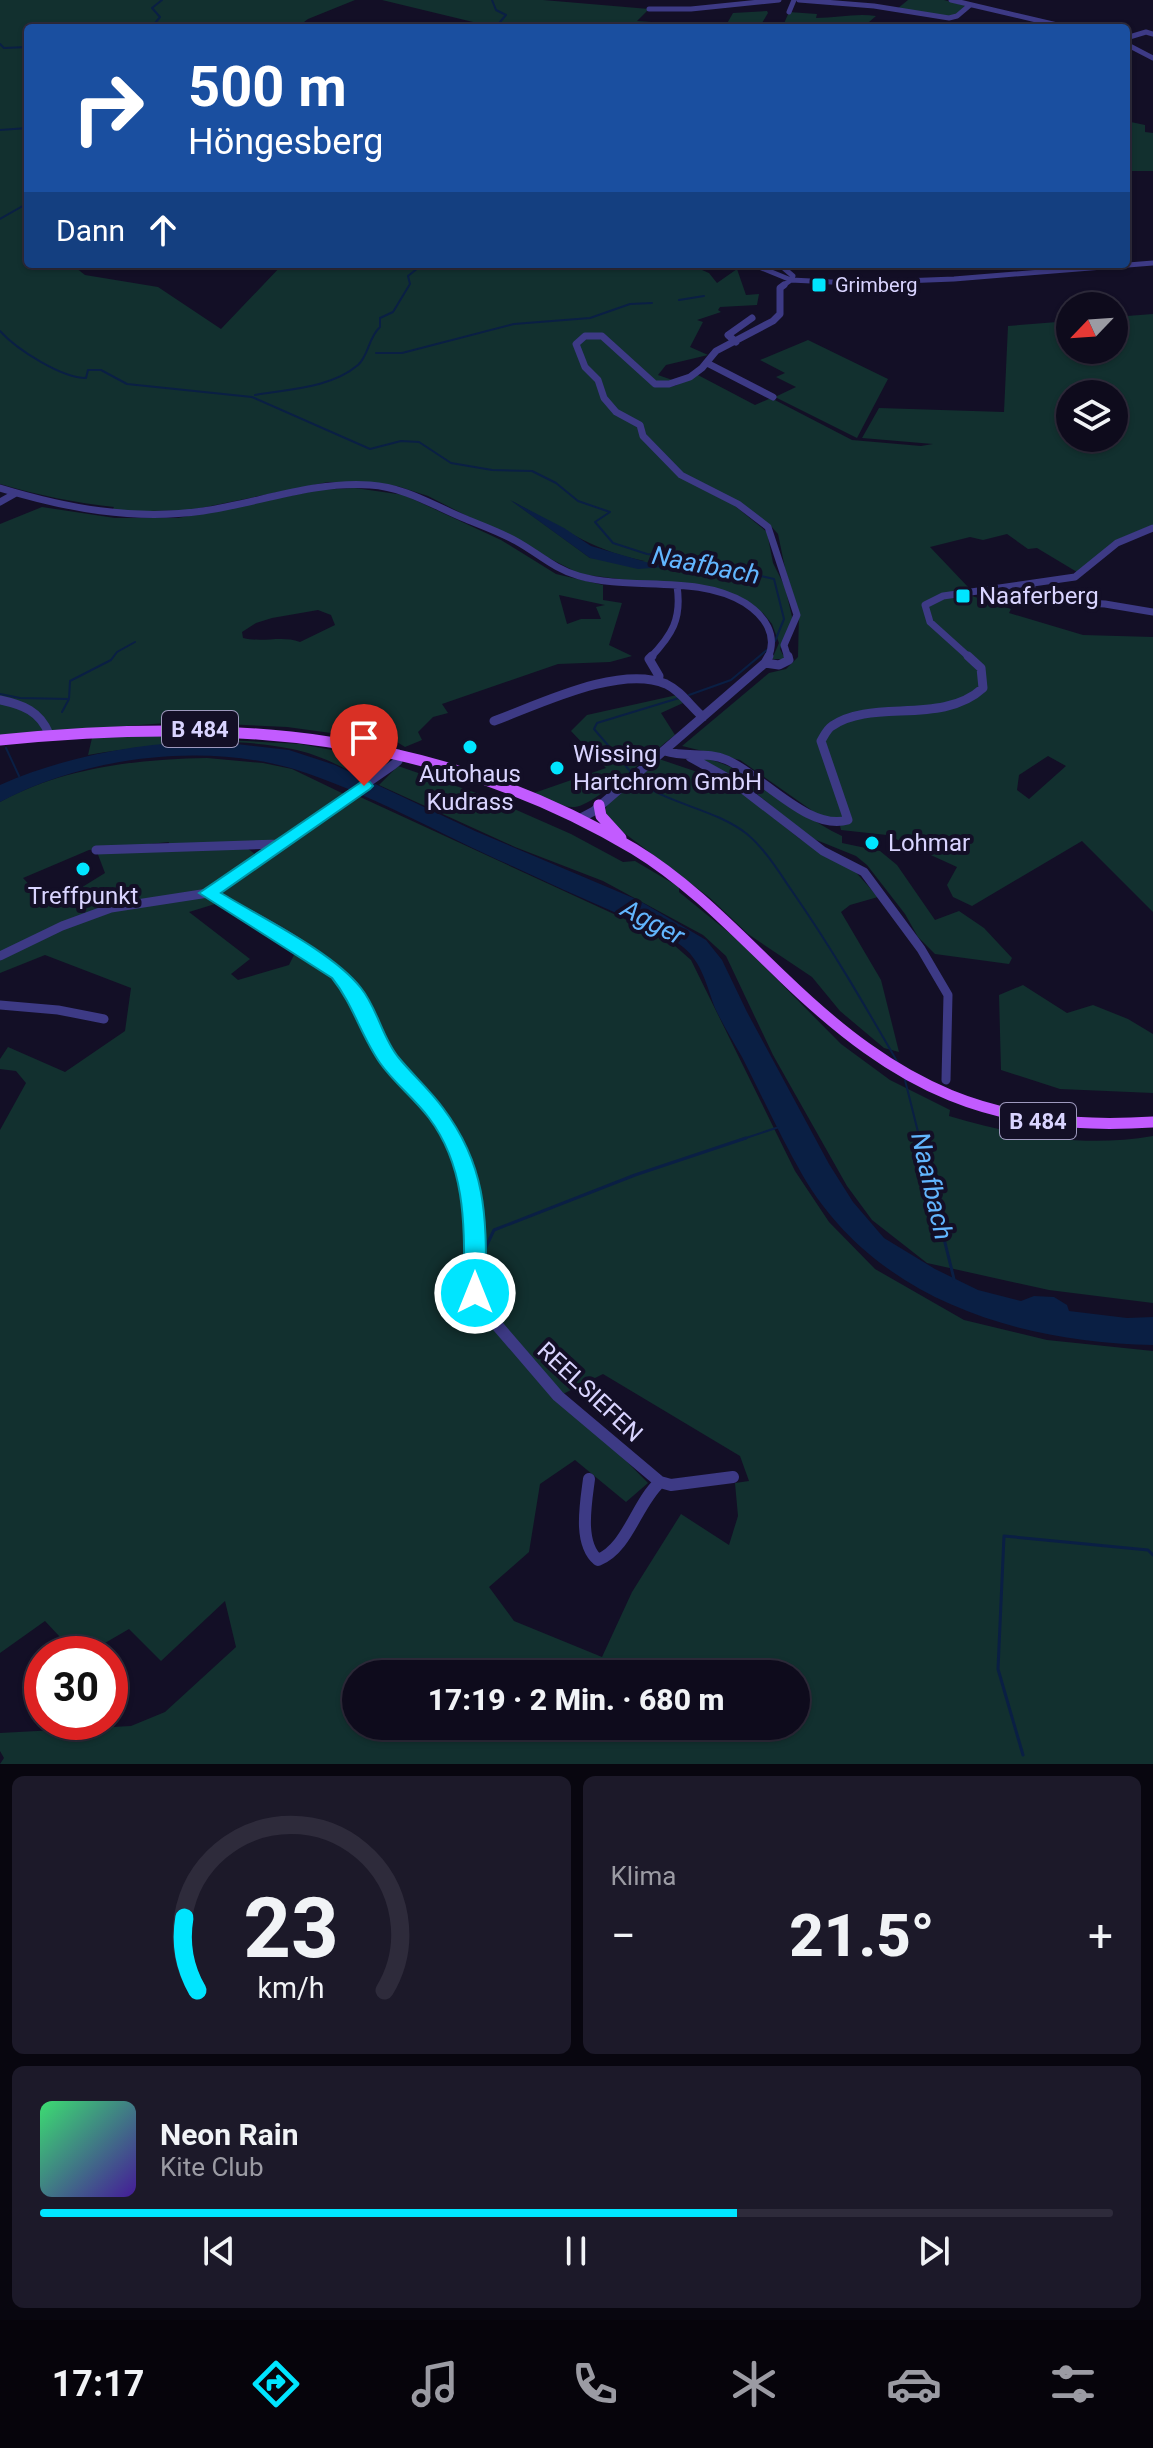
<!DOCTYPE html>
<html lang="de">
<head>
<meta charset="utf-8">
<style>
	:root { --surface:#0e0b1c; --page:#1c1929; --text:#f1f3f6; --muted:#9b9ba3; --line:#2e2b3b; --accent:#00e5ff }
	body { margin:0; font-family:Roboto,sans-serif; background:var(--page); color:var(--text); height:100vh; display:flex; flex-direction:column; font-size:30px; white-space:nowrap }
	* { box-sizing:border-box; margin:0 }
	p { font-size:26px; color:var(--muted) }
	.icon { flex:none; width:44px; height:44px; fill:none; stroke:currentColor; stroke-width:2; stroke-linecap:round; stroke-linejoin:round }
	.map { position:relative; height:1764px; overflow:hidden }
	.panel { display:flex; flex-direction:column; gap:12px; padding:12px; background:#08060f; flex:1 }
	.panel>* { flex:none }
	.hud { position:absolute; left:24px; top:24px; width:1106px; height:244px; border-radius:8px; box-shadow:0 2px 6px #0004,0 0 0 2px var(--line); background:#1a4fa0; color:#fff; overflow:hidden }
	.needle { width:52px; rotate:245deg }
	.fabs { position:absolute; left:1056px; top:292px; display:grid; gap:16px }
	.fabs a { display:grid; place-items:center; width:72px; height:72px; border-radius:50%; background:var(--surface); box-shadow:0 2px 6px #0004,0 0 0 2px var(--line); font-size:40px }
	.speed { position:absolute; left:24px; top:1636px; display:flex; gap:16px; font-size:40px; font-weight:700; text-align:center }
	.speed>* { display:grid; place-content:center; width:104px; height:104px; border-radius:50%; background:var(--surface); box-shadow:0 2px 6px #0004,0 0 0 2px var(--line); line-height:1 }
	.speed .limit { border:12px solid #d22; background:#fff; color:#111 }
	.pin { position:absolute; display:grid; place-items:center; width:68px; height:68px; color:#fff; margin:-82px -34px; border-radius:50% 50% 50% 0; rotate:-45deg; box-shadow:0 0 8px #0007 }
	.pin .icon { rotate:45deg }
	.me { position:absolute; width:88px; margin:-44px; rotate:0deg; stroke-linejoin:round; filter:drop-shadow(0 0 6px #0008) }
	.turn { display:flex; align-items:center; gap:28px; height:168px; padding:0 32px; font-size:36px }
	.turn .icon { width:104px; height:104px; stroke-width:2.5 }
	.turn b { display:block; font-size:56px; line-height:68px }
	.then { display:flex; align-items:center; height:76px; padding:0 32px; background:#0003; gap:16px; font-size:30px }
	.big { font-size:60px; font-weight:800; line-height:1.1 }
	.panel .tile { flex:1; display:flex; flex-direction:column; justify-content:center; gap:12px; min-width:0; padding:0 28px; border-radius:12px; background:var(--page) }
	.panel .dial { align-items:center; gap:0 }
	.dial svg { height:208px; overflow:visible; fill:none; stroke:var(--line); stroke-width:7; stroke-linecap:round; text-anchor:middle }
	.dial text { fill:var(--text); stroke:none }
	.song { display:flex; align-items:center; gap:24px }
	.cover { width:96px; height:96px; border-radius:12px; background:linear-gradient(135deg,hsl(140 70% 55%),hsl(260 70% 35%)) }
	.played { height:8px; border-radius:4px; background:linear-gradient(90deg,var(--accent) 65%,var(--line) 65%) }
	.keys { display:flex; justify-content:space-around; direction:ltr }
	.heat { display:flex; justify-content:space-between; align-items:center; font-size:44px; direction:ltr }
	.panel .tiles { flex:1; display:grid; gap:12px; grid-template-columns:1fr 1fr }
	.tile:last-child { grid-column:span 2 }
	.trip { position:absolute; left:342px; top:1660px; width:468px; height:80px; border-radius:40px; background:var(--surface); box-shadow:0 2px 6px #0004,0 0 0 2px var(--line); font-weight:800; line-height:80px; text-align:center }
	.dock { display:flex; height:128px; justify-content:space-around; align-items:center; background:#06040b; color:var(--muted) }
	.dock .icon { width:56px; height:56px }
	.dock .selected { color:var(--accent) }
	.dock b { font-size:36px; color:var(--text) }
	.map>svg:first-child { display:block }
</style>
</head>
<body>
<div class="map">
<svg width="1153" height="1764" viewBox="0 0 1153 1764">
	<rect width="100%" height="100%" fill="#130f26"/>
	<path fill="#12302f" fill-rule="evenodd" d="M0,0h355l-47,19 -12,9h-268v236h43l14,11 73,12 63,42 62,-65h371l48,6 7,3 8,10 20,-14 9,26 13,-1 -2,11 -37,2 -2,3 3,2 -24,8 6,2 -13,25 18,8 -42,10 -8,10 20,7 -19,5 16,-1 21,-12 59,31 16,-7 81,42 69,6 12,-2 -71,-6 17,-30 125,4 4,-86 62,-5v29h44v-33l39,-3v211l-37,15 -39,32 -40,-24 -9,1 -21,-15 -24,6 -13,-3 -40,10 38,40 1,8 42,14 -2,4 74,22 70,2v275l-71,-71 -110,65 -19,-9 -6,-12 10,-18 -70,-32 -46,-5 -3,-13 -14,2 -84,-59 -58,-14 87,-73 17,-4 12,-12 1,-44 -14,-45 -7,-34 -9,-10 -34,-18 32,26 6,31 12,24 8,34 -13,28 5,10h-13l7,-16 -7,-19 -9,-11 -35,-20 -148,-19 -152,-78 -31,-10 -69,-4 -137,28 -80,2 3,-5c-39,-4 -76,-12 -114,-23zM1070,394h44v44h-44zM512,501c45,24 83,51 133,60l-55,-3zM1048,756l18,10 -37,33 -12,-9 2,-15z
		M382,0h161l106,9 -12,12 88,6 8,-14 34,-2 1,2 -9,15h-295l9,-6z
		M908,0h36l23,6 -15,11 -55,-8z
		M789,12l28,2 -1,4c21,0 40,-5 60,-2l-14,12h-80z
		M1126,121l19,4v7l8,1v38h-27z
		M808,340l80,39 -31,59 -82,-41 21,-10 -20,-10 9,-4 -25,-13z
		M355,488l49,7 97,45 55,34 47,11v15l19,3 -13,42 23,11 -22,6 -52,2 -116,40 6,9 -15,4 -15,15 4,8 -17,7 -8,-5 -110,-15 -106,-5 -181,13v-211l42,-17 73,11h63l141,-28zM559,595l46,10 -9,2 5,12h-20l-14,5zM318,610l13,5 4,10 -35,17c-19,-7 -36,1 -57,-4l-1,-6 14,-9 16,-5z
		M677,695l6,8 -22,10 14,22c-19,14 -81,71 -100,72 -14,1 -29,-8 -41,-14l72,-25 -35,-37 16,-16z
		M152,736l148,8 90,17 -23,18c-24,-11 -48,-25 -75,-30 -68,-14 -136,-5 -204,6l4,-17z
		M207,758l56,5 29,6 54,26 -69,47 -109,4 1,-4 -80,8 -66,28 27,29 55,-34 -8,-21 149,-5 10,8 -41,38 143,-97 308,142 25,22 104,211 34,51 46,47 89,51 83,20 106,11v413h-1153l4,-6 -4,-7v-18l131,-7 34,-14 71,-65 -11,-46 -64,60 -32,-32 -43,25h-10l-31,-33 -45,32v-523l26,-47 -10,-12 -16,-2v-10l8,-12 57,25 60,-41 6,-43 -86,-33 -45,18v-171c62,-34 137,-43 207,-44zM228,900l72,43 -11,22 -51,15 -7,-6 19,-15 -61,-47zM603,1374l137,82 9,25 -14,2 3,33 -9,29 -48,-31 -49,78 -30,65 -88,-36 -25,-34 40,-35 11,-68 35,-24 51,42 22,-19 -87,-88zM356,1674h440v52h-440z
		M704,758c52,12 90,56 138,78v7l38,8 17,14 38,55 24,-9 25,17 28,30 -3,6 -74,-10 -17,-17 -13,-23 -38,-49 -11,-9 -47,-19 -64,-53 -45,-25z
		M659,759l71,24 70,56 52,29 26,29 -28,8 -9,7 40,68 18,72 -15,-4 -44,-37 -28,-34 -64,-43 -38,-36 -103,-78 -3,-8 6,-13z
		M398,766l87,30 86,38 52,28 12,-1 44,26v5l59,48 103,104 49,36 60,30 -1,6c68,20 133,32 204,20v167l-104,-13 -122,-27 -55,-43 -25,-34 -74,-131 -47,-99 -23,-21 -100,-54 -88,-34 -136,-62z
		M1023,985l44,28 26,-8 35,14 25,15v59l-93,-4 -59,-19 -2,-75z"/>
	<path fill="#0a1f44" d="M510,500l54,28 27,18 72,21 -25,2 -48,-11z
		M210,741l79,9 46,15 140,66 163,69 68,40 16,20 25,52 82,152 24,38 31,36 51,31 43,21 43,11 13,-5 20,1 13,8 2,6 58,7 26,-1v28c-136,-3 -277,-45 -350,-169 -22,-38 -41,-80 -61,-119 -9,-16 -19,-32 -27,-49 -8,-21 -13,-46 -32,-61 -19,-16 -46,-25 -69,-35 -34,-15 -68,-30 -102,-46 -71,-31 -144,-74 -218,-97 -92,-27 -210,-12 -294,33v-17c65,-29 139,-42 210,-44z"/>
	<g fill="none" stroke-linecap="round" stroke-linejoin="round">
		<path stroke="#0a1f44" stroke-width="2" d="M492,0l4,10 10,5 -6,7 4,6
			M151,28l9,-11 -8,-9 10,-8
			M0,44l4,4 24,-1
			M0,130l28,-2
			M0,219l28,-16
			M679,300l25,-4
			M0,331c17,19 62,47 86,47l2,-8h13l26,14 125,13 118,52 31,-8 18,1 32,21 41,7 40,1 24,12 22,18 32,11 -15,10 18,21 34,11 37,4 90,21 10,40 -9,22
			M376,353h26l112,-29 76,-6 40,-14 22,-1
			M255,395c34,-6 76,-7 103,-30 11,-10 10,-27 22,-38v-9l13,-6 17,-28 -2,-8 15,-12
			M0,694l20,4 49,1 -7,13
			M689,695l42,-15 37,-31
			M69,699l1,-18 41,-21 6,-8 18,-10
			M6,748l13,28
			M631,772l-37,-43 3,-6 82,-25
			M638,780c27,24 76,28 109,54 18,15 32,38 45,57 39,56 72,113 106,172
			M905,1080l15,60
			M740,1140l39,-13"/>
		<path stroke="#0a1f44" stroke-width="3" d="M919,1138l35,141
			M484,1251l10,-21 141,-55 111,-37
			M1023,1755l-25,-86 6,-133 144,14 5,5"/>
		<path stroke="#3d3a85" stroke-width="5" d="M799,0l75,6 75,12 8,-2 13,-11
			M951,0l119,28
			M649,9h42l88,-9
			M789,12l5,-12
			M1126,38l20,-6 7,2
			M1126,44l27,14
			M752,264l39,16 60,3 103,-4 199,-16
			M779,264l14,12 -2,4
			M781,287l10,-7"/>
		<path stroke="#3d3a85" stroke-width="7" d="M784,285l-4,3v26l-7,7 -57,30 -14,17 -12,9 -21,7h-14l-53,-48h-17l-9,8 9,23 13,13 6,18 12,14 24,13 3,11 38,39 57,29 30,23 29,88 -13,30 4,13
			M736,342l-8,-7 24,-17
			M707,363l66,34
			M0,488c66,20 133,33 203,23 55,-8 110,-30 167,-26 35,2 64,21 96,34 17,7 34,13 50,22 22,12 38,28 63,35 52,15 118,-2 166,27 20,13 33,32 23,55
			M0,502l16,-9
			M1026,587l41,15 38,2 48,8
			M650,658c22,-23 32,-39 27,-72
			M970,658l-40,-36 -5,-17 18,-9 132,-19 42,-34 36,-15"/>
		<path stroke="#3d3a85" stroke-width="9" d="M652,656l-3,3 10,17 -1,5
			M765,663l14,2 10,-5 -1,-4
			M0,700c23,5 40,11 49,34
			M494,721c44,-16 126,-57 172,-37 15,7 25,23 37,33
			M665,751c21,7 42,0 62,9 35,15 82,72 121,60l-27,-79c3,-5 6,-12 11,-15 40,-28 110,0 151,-38l-2,-20 -13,-12
			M690,757l41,23 92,71 41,21 57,77 27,46 -2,85
			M579,819l15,-8 171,-148 4,-7
			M96,850l184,-6
			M208,893c46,23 116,57 147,100 14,20 18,46 33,66 21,28 49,48 65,81
			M0,956l62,-30 49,-18 97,-15 185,-128 5,-4v-7
			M0,1005l58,5 46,9"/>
		<path stroke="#3d3a85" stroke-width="12" d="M452,1138l15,39 4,22 7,104 80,93 102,86 11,3 62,-8
			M589,1479c-3,24 -11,64 9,81 30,-12 38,-56 62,-78"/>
		<path stroke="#c25bff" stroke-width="11" d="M0,740c223,-23 437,-9 634,109 56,34 102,83 149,128 116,112 207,155 370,145
			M599,805l2,11 20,22"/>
	</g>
	<path fill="#00e5ff" stroke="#0095a6" stroke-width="2" d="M364,780l6,2 3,4 -3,3 -149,104c41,25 112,59 140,95 17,21 21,50 38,70 14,17 31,32 44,50 46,61 43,114 43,185l-3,6 -8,3 -8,-3 -3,-6c0,-62 4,-123 -35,-175 -15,-20 -35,-35 -49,-55 -19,-27 -27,-59 -48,-85l-133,-85z"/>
	<g fill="#00e5ff" stroke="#130f26" stroke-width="3">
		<rect x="811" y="277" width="16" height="16" rx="4"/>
		<rect x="955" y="588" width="16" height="16" rx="4"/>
		<circle cx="470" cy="747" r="8"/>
		<circle cx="557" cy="768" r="8"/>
		<circle cx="872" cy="843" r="8"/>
		<circle cx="83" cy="869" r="8"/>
	</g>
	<g text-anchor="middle" stroke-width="8" stroke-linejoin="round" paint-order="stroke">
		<g font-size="20" fill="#d9d4ff" stroke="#130f26" text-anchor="start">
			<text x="835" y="292">Grimberg</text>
		</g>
		<g fill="#130f26" stroke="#9e99be" stroke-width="2">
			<rect x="162" y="711" width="76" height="36" rx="6"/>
			<rect x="1000" y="1103" width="76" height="36" rx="6"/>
		</g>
		<g font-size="22" font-weight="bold" fill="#d9d4ff">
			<text x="200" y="737">B 484</text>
			<text x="1038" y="1129">B 484</text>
		</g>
		<g font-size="24" fill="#d9d4ff" stroke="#130f26" text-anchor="start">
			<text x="979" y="604">Naaferberg</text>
			<text x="573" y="762">Wissing<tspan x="573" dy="28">Hartchrom GmbH</tspan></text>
			<text x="470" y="782" text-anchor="middle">Autohaus<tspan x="470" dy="28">Kudrass</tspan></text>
			<text x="888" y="851">Lohmar</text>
			<text x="83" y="904" text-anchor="middle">Treffpunkt</text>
		</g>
		<g font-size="24" fill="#d9d4ff" stroke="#130f26">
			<text transform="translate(590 1392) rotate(43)" y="8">REELSIEFEN</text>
		</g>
		<g font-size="26" font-style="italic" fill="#62b6ff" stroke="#130f26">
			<text transform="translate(706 565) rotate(11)" y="9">Naafbach</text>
			<text transform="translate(653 922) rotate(28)" y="9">Agger</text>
			<text transform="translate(932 1186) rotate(77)" y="9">Naafbach</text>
		</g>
	</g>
</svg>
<div class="fabs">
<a><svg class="needle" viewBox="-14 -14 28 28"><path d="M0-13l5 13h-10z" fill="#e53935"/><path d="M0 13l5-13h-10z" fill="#9b9ba3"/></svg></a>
<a><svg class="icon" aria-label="layers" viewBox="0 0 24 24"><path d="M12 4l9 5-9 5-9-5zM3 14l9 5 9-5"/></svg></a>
</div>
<div class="speed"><div class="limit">30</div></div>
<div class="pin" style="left:364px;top:786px;background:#d93025"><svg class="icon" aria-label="arrive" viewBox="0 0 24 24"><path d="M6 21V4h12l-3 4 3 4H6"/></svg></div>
<svg class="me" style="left:475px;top:1293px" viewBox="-20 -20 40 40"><circle r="17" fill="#00e5ff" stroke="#fff" stroke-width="3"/><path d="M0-11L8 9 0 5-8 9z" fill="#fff"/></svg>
<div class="trip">17:19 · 2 Min. · 680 m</div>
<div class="hud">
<div class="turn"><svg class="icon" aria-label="right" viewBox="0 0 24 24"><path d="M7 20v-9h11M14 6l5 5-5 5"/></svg><div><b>500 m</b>Höngesberg</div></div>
<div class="then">Dann<svg class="icon" aria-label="ahead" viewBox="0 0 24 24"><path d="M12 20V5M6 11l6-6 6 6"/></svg></div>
</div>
</div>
<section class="panel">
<div class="tiles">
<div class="tile dial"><svg viewBox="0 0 100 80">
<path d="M14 69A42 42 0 1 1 86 69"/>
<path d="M14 69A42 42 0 0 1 9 41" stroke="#00e5ff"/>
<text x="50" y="56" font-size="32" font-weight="700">23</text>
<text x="50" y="72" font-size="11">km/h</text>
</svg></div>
<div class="tile"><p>Klima</p>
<div class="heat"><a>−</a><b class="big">21.5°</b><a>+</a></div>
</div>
<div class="tile">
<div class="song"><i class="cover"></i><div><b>Neon Rain</b><p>Kite Club</p></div></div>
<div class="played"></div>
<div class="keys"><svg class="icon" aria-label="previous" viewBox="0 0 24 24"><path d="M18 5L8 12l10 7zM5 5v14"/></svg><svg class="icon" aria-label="pause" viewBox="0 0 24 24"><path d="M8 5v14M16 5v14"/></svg><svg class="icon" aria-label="next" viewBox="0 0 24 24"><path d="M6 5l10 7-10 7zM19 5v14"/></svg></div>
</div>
</div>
</section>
<nav class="dock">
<b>17:17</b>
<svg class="icon selected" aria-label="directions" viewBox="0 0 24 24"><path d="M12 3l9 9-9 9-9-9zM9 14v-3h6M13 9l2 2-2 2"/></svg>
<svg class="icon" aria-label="music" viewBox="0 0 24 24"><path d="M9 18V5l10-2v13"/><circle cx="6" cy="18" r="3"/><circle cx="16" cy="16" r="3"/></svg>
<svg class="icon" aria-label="phone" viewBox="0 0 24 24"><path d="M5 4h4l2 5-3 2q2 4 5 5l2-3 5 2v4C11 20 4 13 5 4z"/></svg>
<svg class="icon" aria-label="climate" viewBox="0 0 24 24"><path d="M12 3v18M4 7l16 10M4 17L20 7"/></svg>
<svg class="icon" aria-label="car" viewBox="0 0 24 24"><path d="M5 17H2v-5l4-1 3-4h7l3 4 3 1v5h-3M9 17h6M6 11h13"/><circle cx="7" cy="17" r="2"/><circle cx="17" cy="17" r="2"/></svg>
<svg class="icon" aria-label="filters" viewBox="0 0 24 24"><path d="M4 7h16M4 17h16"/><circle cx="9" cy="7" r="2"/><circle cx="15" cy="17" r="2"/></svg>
</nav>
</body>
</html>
